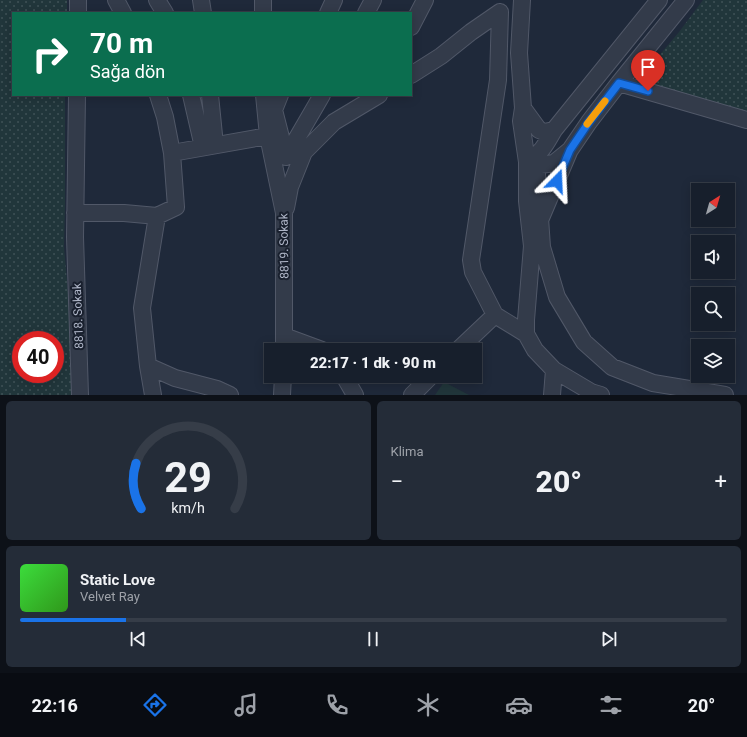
<!DOCTYPE html>
<html lang="tr">
<head>
<meta charset="utf-8">
<style>
	:root { --surface:#171f2c; --page:#242c38; --text:#f1f3f6; --muted:#9ea2a9; --line:#363d48; --accent:#1a73e8 }
	body { margin:0; font-family:Roboto,sans-serif; background:var(--page); color:var(--text); height:100vh; display:flex; flex-direction:column; font-size:15px; white-space:nowrap }
	* { box-sizing:border-box; margin:0 }
	p { font-size:13px; color:var(--muted) }
	.icon { flex:none; width:22px; height:22px; fill:none; stroke:currentColor; stroke-width:2; stroke-linecap:round; stroke-linejoin:round }
	.map { position:relative; height:395px; overflow:hidden }
	.sheet { display:flex; flex-direction:column; gap:6px; padding:6px; background:#0d1118; flex:1 }
	.sheet>* { flex:none }
	.banner { position:absolute; left:12px; top:12px; width:400px; height:84px; border-radius:0px; box-shadow:0 2px 10px #0003,0 0 0 1px var(--line); background:#0b6e4f; color:#fff; overflow:hidden }
	.needle { width:26px; rotate:37deg }
	.fabs { position:absolute; left:691px; top:183px; display:grid; gap:8px }
	.fabs a { display:grid; place-items:center; width:44px; height:44px; border-radius:0px; background:var(--surface); box-shadow:0 2px 10px #0003,0 0 0 1px var(--line); font-size:20px }
	.speed { position:absolute; left:12px; top:331px; display:flex; gap:8px; font-size:20px; font-weight:700; text-align:center }
	.speed>* { display:grid; place-content:center; width:52px; height:52px; border-radius:50%; background:var(--surface); box-shadow:0 2px 10px #0003,0 0 0 1px var(--line); line-height:1 }
	.speed .limit { border:6px solid #d22; background:#fff; color:#111 }
	.pin { position:absolute; display:grid; place-items:center; width:34px; height:34px; color:#fff; margin:-41px -17px; border-radius:50% 50% 50% 0; rotate:-45deg; box-shadow:0 0 4px #0007 }
	.pin .icon { rotate:45deg }
	.me { position:absolute; width:44px; margin:-22px; rotate:21deg; stroke-linejoin:round; filter:drop-shadow(0 0 3px #0008) }
	.turn { display:flex; align-items:center; gap:14px; height:84px; padding:0 12px; font-size:18px }
	.turn .icon { width:52px; height:52px; stroke-width:2.5 }
	.turn b { display:block; font-size:28px; line-height:34px }
	.big { font-size:30px; font-weight:800; line-height:1.1 }
	.sheet .tile { flex:1; display:flex; flex-direction:column; justify-content:center; gap:6px; min-width:0; padding:0 14px; border-radius:6px; background:var(--page) }
	.sheet .dial { align-items:center; gap:0 }
	.dial svg { height:104px; overflow:visible; fill:none; stroke:var(--line); stroke-width:7; stroke-linecap:round; text-anchor:middle }
	.dial text { fill:var(--text); stroke:none }
	.song { display:flex; align-items:center; gap:12px }
	.cover { width:48px; height:48px; border-radius:6px; background:linear-gradient(135deg,hsl(120 70% 55%),hsl(110 70% 35%)) }
	.played { height:4px; border-radius:2px; background:linear-gradient(90deg,var(--accent) 15%,var(--line) 15%) }
	.keys { display:flex; justify-content:space-around; direction:ltr }
	.heat { display:flex; justify-content:space-between; align-items:center; font-size:22px; direction:ltr }
	.sheet .tiles { flex:1; display:grid; gap:6px; grid-template-columns:1fr 1fr }
	.tile:last-child { grid-column:span 2 }
	.trip { position:absolute; left:264px; top:343px; width:218px; height:40px; border-radius:0px; background:var(--surface); box-shadow:0 2px 10px #0003,0 0 0 1px var(--line); font-weight:800; line-height:40px; text-align:center }
	.menu { display:flex; height:64px; justify-content:space-around; align-items:center; background:#090c12; color:var(--muted) }
	.menu .icon { width:28px; height:28px }
	.menu .active { color:var(--accent) }
	.menu b { font-size:18px; color:var(--text) }
	.map>svg:first-child { display:block }
</style>
</head>
<body>
<div class="map">
<svg width="747" height="395" viewBox="0 0 747 395">
	<defs>
		<pattern id="grass-dots" width="8" height="8" patternUnits="userSpaceOnUse"><rect width="8" height="8" fill="#21363b"/><path d="M2 2h.1M6 6h.1" fill="none" stroke="#3f5156" stroke-width="1.8" stroke-linecap="round"/></pattern>
	</defs>
	<rect width="100%" height="100%" fill="#1f293a"/>
	<path fill="url(#grass-dots)" fill-rule="evenodd" d="M0,0h67v13h-54v82h52v109l-1,43 8,90 2,58h-74zM21,340h34v34h-34z
		M703,0h44v119l-116,-30 48,-57z"/>
	<path fill="#21363b" d="M444,382l25,13h-34z"/>
	<g fill="none" stroke-linecap="round" stroke-linejoin="round">
		<g stroke="#515868" stroke-width="18">
			<path id="minor" d="M116,0l7,13
				M157,0l8,13
				M201,0l2,13
				M263,0v13
				M522,0l-3,53 4,55 -2,13 6,41v39l5,45 -6,74v14l9,16 19,20 37,22 10,3
				M78,13v-13
				M328,13l6,-13
				M366,13l7,-13
				M411,27l14,-27
				M411,75l30,-19 30,-24 29,-20
				M619,83l128,37
				M77,95l-2,142 5,158
				M191,95l12,52
				M210,95l5,50
				M264,95l4,41 16,77v137
				M280,95l-6,15 12,47
				M523,108l16,22 5,2 10,-2
				M172,153l96,-17
				M286,157l36,-62
				M527,162c14,-8 19,-18 27,-32l105,-130
				M527,167l27,-4 16,-13 19,-28 30,-39 67,-83
				M537,174l5,73 15,50 27,45 28,25 41,16 72,12
				M286,208l4,-21 14,-35 30,-30 45,-27
				M75,213h49l33,3 19,-9 -4,-54 -7,-36 -7,-22
				M541,218l28,-66
				M495,315l-22,-43 -2,-12 27,-180 2,-68
				M284,336l38,14
				M458,350l37,-35 31,19
				M148,366l27,12 42,11 13,6
				M344,376l11,19
				M153,395l-5,-29 -6,-58 15,-92
				M282,395l1,-19
				M412,395l19,-19
				M552,395l2,-25"/>
		</g>
		<use href="#minor" stroke="#333b4a" stroke-width="16"/>
	</g>
	<g fill="none" stroke-linecap="round" stroke-linejoin="round">
		<g stroke="#114b97" stroke-width="10">
			<path id="route" d="M557,181l13,-31 19,-28 30,-39 29,8"/>
		</g>
		<use href="#route" stroke="#1a73e8" stroke-width="7"/>
		<path stroke="#f59e0b" stroke-width="7" d="M587,124l18,-23"/>
	</g>
	<g text-anchor="middle" stroke-width="4" stroke-linejoin="round" paint-order="stroke">
		<g font-size="12" fill="#aeb5c7" stroke="#19202e">
			<text transform="translate(284 246) rotate(-91)" y="4">8819. Sokak</text>
			<text transform="translate(78 316) rotate(-92)" y="4">8818. Sokak</text>
		</g>
	</g>
</svg>
<div class="fabs">
<a><svg class="needle" viewBox="-14 -14 28 28"><path d="M0-13l5 13h-10z" fill="#e53935"/><path d="M0 13l5-13h-10z" fill="#9ea2a9"/></svg></a>
<a><svg class="icon" aria-label="sound" viewBox="0 0 24 24"><path d="M4 9h4l5-4v14l-5-4H4zM17 9q2 3 0 6"/></svg></a>
<a><svg class="icon" aria-label="search" viewBox="0 0 24 24"><circle cx="10" cy="10" r="6"/><path d="M15 15l6 6"/></svg></a>
<a><svg class="icon" aria-label="layers" viewBox="0 0 24 24"><path d="M12 4l9 5-9 5-9-5zM3 14l9 5 9-5"/></svg></a>
</div>
<div class="speed"><div class="limit">40</div></div>
<div class="pin" style="left:648px;top:91px;background:#d93025"><svg class="icon" aria-label="arrive" viewBox="0 0 24 24"><path d="M6 21V4h12l-3 4 3 4H6"/></svg></div>
<svg class="me" style="left:557px;top:181px" viewBox="-20 -20 40 40"><path d="M0-17L14 15 0 8-14 15z" fill="#1a73e8" stroke="#fff" stroke-width="4"/></svg>
<div class="trip">22:17 · 1 dk · 90 m</div>
<div class="banner">
<div class="turn"><svg class="icon" aria-label="right" viewBox="0 0 24 24"><path d="M7 20v-9h11M14 6l5 5-5 5"/></svg><div><b>70 m</b>Sağa dön</div></div>
</div>
</div>
<section class="sheet">
<div class="tiles">
<div class="tile dial"><svg viewBox="0 0 100 80">
<path d="M14 69A42 42 0 1 1 86 69"/>
<path d="M14 69A42 42 0 0 1 10 34" stroke="#1a73e8"/>
<text x="50" y="56" font-size="32" font-weight="700">29</text>
<text x="50" y="72" font-size="11">km/h</text>
</svg></div>
<div class="tile"><p>Klima</p>
<div class="heat"><a>−</a><b class="big">20°</b><a>+</a></div>
</div>
<div class="tile">
<div class="song"><i class="cover"></i><div><b>Static Love</b><p>Velvet Ray</p></div></div>
<div class="played"></div>
<div class="keys"><svg class="icon" aria-label="previous" viewBox="0 0 24 24"><path d="M18 5L8 12l10 7zM5 5v14"/></svg><svg class="icon" aria-label="pause" viewBox="0 0 24 24"><path d="M8 5v14M16 5v14"/></svg><svg class="icon" aria-label="next" viewBox="0 0 24 24"><path d="M6 5l10 7-10 7zM19 5v14"/></svg></div>
</div>
</div>
</section>
<nav class="menu">
<b>22:16</b>
<svg class="icon active" aria-label="directions" viewBox="0 0 24 24"><path d="M12 3l9 9-9 9-9-9zM9 14v-3h6M13 9l2 2-2 2"/></svg>
<svg class="icon" aria-label="music" viewBox="0 0 24 24"><path d="M9 18V5l10-2v13"/><circle cx="6" cy="18" r="3"/><circle cx="16" cy="16" r="3"/></svg>
<svg class="icon" aria-label="phone" viewBox="0 0 24 24"><path d="M5 4h4l2 5-3 2q2 4 5 5l2-3 5 2v4C11 20 4 13 5 4z"/></svg>
<svg class="icon" aria-label="climate" viewBox="0 0 24 24"><path d="M12 3v18M4 7l16 10M4 17L20 7"/></svg>
<svg class="icon" aria-label="car" viewBox="0 0 24 24"><path d="M5 17H2v-5l4-1 3-4h7l3 4 3 1v5h-3M9 17h6M6 11h13"/><circle cx="7" cy="17" r="2"/><circle cx="17" cy="17" r="2"/></svg>
<svg class="icon" aria-label="filters" viewBox="0 0 24 24"><path d="M4 7h16M4 17h16"/><circle cx="9" cy="7" r="2"/><circle cx="15" cy="17" r="2"/></svg>
<b>20°</b>
</nav>
</body>
</html>
